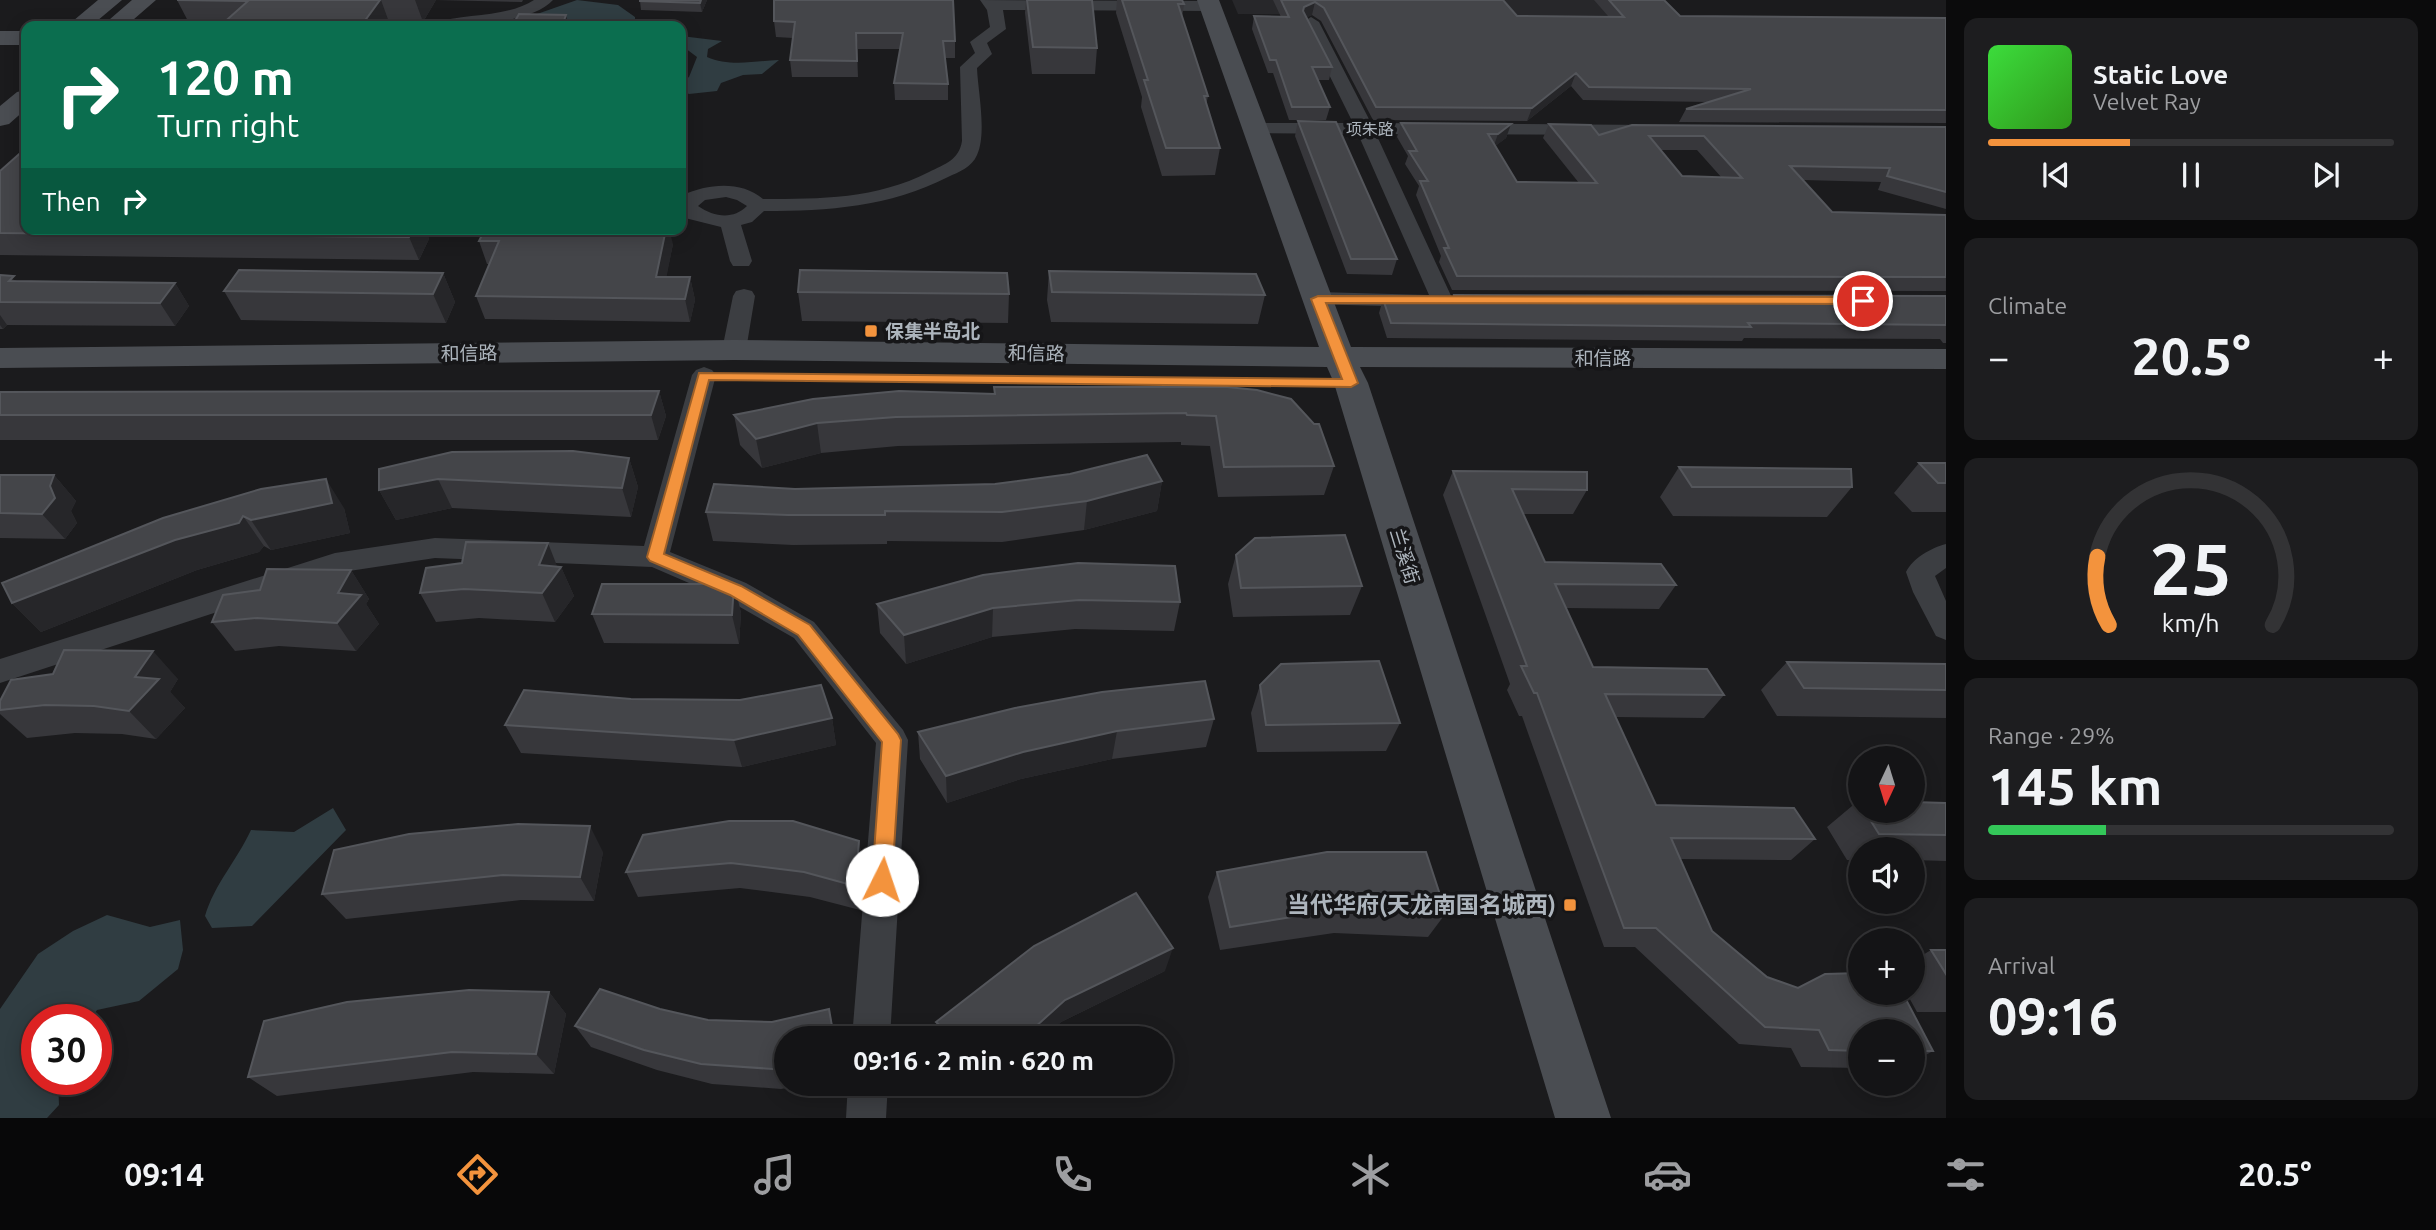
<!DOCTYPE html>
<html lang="en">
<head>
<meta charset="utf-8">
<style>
	:root { --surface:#141416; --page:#1d1d1f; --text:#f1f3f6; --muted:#9d9ea1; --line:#333335; --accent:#f3933d }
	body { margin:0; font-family:Ubuntu,"Noto Sans SC",sans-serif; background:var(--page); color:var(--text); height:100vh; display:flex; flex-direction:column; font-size:26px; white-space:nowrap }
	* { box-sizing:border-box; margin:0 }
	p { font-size:23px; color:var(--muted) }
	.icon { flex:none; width:38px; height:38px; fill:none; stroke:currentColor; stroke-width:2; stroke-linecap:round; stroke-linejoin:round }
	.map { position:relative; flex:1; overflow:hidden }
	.side { display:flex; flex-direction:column; gap:18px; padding:18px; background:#0b0b0c; width:490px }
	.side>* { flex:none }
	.hud { position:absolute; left:21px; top:21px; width:665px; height:214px; border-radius:14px; box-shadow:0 4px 18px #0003,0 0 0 2px var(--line); background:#0b6e4f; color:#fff; overflow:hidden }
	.needle { width:46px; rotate:184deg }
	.controls { position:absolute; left:1848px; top:746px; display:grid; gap:14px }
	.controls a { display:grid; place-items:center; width:77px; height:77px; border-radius:50%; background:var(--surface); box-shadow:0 4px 18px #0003,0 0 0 2px var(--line); font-size:35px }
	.speed { position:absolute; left:21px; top:1004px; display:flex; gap:14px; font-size:35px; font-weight:700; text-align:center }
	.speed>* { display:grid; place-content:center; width:91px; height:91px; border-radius:50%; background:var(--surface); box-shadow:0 4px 18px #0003,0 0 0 2px var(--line); line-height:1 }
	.speed .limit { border:10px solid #d22; background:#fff; color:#111 }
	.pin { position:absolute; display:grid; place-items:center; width:60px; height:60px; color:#fff; margin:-30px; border:4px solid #fff; border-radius:50%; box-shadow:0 2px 7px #0007 }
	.me { position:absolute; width:77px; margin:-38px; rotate:4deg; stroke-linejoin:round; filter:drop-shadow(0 0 5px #0008) }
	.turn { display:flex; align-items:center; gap:24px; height:147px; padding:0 21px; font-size:32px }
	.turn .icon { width:91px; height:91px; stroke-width:2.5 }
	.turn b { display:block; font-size:49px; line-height:60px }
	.then { display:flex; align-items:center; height:66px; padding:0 21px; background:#0003; gap:14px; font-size:26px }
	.big { font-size:52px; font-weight:600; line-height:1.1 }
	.side .widget { flex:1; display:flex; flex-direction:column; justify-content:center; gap:10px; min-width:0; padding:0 24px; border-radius:14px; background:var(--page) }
	.side .dial { align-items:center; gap:0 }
	.dial svg { height:182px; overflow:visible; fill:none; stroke:var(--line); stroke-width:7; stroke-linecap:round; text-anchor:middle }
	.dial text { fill:var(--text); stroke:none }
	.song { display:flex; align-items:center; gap:21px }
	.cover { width:84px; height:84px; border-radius:10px; background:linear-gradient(135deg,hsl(120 70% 55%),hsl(110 70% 35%)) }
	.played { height:7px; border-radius:4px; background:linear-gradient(90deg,var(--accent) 35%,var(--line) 35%) }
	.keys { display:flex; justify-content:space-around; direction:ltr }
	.heat { display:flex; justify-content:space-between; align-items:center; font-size:38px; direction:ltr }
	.charge { height:10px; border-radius:5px; background:linear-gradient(90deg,#34c759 29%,var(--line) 0) }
	.trip { position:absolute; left:774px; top:1026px; width:399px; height:70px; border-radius:35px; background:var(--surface); box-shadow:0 4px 18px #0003,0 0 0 2px var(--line); font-weight:600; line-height:70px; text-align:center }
	.tab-bar { display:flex; height:112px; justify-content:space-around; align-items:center; background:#080809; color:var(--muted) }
	.tab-bar .icon { width:49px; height:49px }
	.tab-bar .current { color:var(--accent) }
	.tab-bar b { font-size:32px; color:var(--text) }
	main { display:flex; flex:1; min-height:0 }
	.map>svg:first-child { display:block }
</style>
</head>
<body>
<main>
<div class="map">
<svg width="1946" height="1118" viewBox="0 0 1946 1118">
	<rect width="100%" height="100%" fill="#1b1b1d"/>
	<path fill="#27272a" d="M1232,0h431l16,16 -441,-2z"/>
	<path fill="#303d42" d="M577,0l41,5 17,12v9h-101l3,-12z
		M681,36l41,5 -14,8 -1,8c22,10 49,4 72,3l-17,14 -19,1 -22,8 -4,8 -28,3 -8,-4v-8l8,-5 8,-20 -16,-12z
		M333,808l13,22 -94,96 -40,2 -7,-12c9,-31 32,-56 46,-86l43,2z
		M107,915l43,12 30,-7 3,30 -5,19 -39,32 -42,9 -7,10h-53v60h21l1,25 -12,13h-47v-109l38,-55 35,-23z"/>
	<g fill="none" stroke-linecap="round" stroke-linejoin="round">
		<path fill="#3c3e42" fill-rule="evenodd" d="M534,0h19c-22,24 -91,27 -122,26l2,-3c33,-10 73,-5 101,-23z
			M980,0l230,1 8,5 -8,5 -207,-1 3,19 -19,14 5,11 -15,14c1,24 10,65 0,87 -5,12 -18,17 -29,22 -59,30 -119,34 -184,34l-12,11 -11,3 11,36 -3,5h-16l-3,-5 -9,-34 -40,-10 2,-22c24,-11 58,-15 80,4 58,0 113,0 166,-27 16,-8 30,-12 33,-31l-2,-74 15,-14 -5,-11 20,-15 -3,-17zM726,197l11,3 10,6c-14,14 -33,11 -49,0l7,-6z
			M1311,17l8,5 52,101 282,2 9,5 -9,5 -277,-1 77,166 -3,5 -8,2 -10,-5 -10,5 -112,-3 -3,-5 3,-5 8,-2 111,3 -71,-161 -102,-1 -9,-5 9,-5h97l-50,-101z
			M744,289l8,2 3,5 -9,54 -4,5 -8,2 -8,-2 -4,-5 11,-54 3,-5z
			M704,367l8,3 4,5 -46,177 76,31 68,39 89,108 5,10 -18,298h-38l24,-295 -82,-105 -68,-39 -74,-32 -217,-9 -99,15 -336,110v-24l335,-106 100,-15 209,8 48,-171 4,-5z
			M1946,544v24l-11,8 11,25v39l-10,-4 -23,-44 -7,-20c7,-14 25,-24 40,-28z
			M848,1083h40l-2,35h-40z"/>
		<path fill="#4a4d52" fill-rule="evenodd" d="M98,0h24l-31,26h-24z
			M132,0h24l-30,26h-24z
			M1197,0h22l132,347 595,2v20l-586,-2 8,16 243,735h-56l-221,-735 -7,-16 -593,-7 -734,8v-20l734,-8 585,7z
			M0,31h26v14h-26z
			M26,90v19l-17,15 -9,2v-20l17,-14z"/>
	</g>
	<path fill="#37373b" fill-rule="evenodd" d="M177,0h346l-1,2 -86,-2 -13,22 -200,1h-34z
		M707,0l-5,12 -61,-2 -1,-9z
		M774,0l181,41v17h-10l3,26v16h-53l-1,-17 6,-34h-42v28h-66l-2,-17 3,-22 -17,-1 -2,-16z
		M1026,0h66l5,48 -2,26h-63l-7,-61z
		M1117,0h65l2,4 -2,13 26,79 -2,9 14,43 -5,27 -53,1 -21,-69 1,-10 -26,-84z
		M1273,0h230l14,16h91l-14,-16h70l16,16 266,2v105l-267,-1 7,-13 23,-7 -126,-2 -12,-14 -44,35 -154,-1 -52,-99 -9,-6 -5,2 25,50 -3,13h-11l12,27 -4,13h-37l-16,-47h-5l-16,-44 2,-13 27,1z
		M1298,121l99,138 -5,16 -45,-1 -52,-138z
		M1401,123l110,1 -5,14 -11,8 22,36 62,1 -36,-45 6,-14 50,11 347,-8v82l-68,-19 3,-8 -78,-2 29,32 114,3v76l-494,-1 -13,-28 2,-6 -25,-61 3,-9 -14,-22 3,-8 -11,-19zM1660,150h37l25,28 -40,-2z
		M0,171l26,58h399l4,10 -10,21 -419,-5z
		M479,241l194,3 -7,33h24l5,23 -5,22 -205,-3 -9,-23 14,-32h-3z
		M1049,271l216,24 -7,29 -207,-2 -4,-22z
		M443,273l12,29 -9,21 -205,-3 -17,-29z
		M0,275l17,6 158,2 14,23 -14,20 -168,-1 -4,4h-3z
		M798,292l211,2 -1,29 -206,-2z
		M1454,295l492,1v47h-3l-3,-4 -196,-1 -2,3 -355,-3 -8,-25 4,-14h69z
		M994,387h233l107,79 -10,29 -106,2 -8,-51 -29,-1v-3l-283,4 -77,7 -59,15 -22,-23 -6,-30 260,-21z
		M659,391l7,25 -8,24h-658v-48z
		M629,458l9,29 -7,30 -179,-9 -56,12 -17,-30v-21z
		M1919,463h27v49h-34l-18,-19z
		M1679,467l173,20 -25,30 -154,-1 -13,-19z
		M1453,471l134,1v18l-14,24h-50l22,48 116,2 15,21 -17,24 -93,-1 27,59 114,2 17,26 -20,23 -88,-1 40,88 138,3 21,31 -24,21 -111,-1 32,72 55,46 31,11 27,-14 35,-1v19h42l31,59 -20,11v-31h-53v37l-59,-1 -10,-19 -52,-4 -104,-97h-31l-82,-231h-3l-12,-26 3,-6 -67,-189z
		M0,475h54l22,26 -5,10 6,12 -12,16 -65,-1z
		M1162,481l-5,30 -73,19 -82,12 -115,-1v3l-94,1 -80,-4 -7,-29 89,-23z
		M344,508l6,25 -79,17 -7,-4 -5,6 -62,18 -156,62 -29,-29 151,-85z
		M1236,555l126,31 -12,29 -117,2 -5,-33z
		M557,567h4l13,29 -19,26 -76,-4 -43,4 -16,-29z
		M351,570l18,29 -3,5 13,20 -23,27 -77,-5 -44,5 -23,-29 48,-32z
		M983,575l197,27 -6,29 -99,-2 -83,8 -86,27 -26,-31 -3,-29z
		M734,584l7,29 -2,31 -135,-1 -12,-29z
		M1787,662l159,2v54l-169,-2 -16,-26z
		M178,679l-8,13 15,16 -29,31 -34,-5 -47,-1 -48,5 -27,-24v-13z
		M1260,685l140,38 -14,28 -129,1 -6,-39z
		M832,718l4,27 -94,22 -221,-14 -16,-28z
		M1214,719l-8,28 -94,12 -91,20 -74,24 -27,-44 -2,-27z
		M1858,801h2v9h53l33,-7v58l-33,-1v-11h-53v11h-13l-20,-33z
		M859,841l4,25 -3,44 -50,-13 -70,-9 -102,9 -12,-25z
		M603,852l-9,49 -73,-1 -175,19 -24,-25z
		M1217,872l229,41 -18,24 -94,-4 -114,17 -12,-53z
		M1931,950h15v62h-29l-11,-20h7v-31z
		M1165,971l-104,51 -17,16h-107l-1,-16z
		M549,992l17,22 -12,60 -81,-2 -196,24 -29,-19z
		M660,1009l48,11 64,2 57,-13 5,22 -48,7v45h25l-30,6 -69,-5 -55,-14 -66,-23 -16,-21z"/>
	<path fill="#262629" d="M380,0h1l8,22 -3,4h-25z
		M415,0h21l-13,22z
		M701,0h6l-5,12 -2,-9z
		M1315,2l-3,13 -10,5 2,-13z
		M566,15l3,11h-7z
		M856,33l2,16v28l-1,-16z
		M1576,73l-5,13 -44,35 5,-13z
		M1511,124l-5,14 -13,10 5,-14z
		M413,229h12l4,10 -10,21 -10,-23z
		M666,229h3l4,15 -11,56 -6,-23z
		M443,273l12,29 -9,21 -13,-29z
		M690,277l5,23 -5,22 -5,-23z
		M175,283l14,23 -14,20 -15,-23z
		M0,315l7,10 -4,4 -3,-4z
		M659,391l7,25 -8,24 -7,-25z
		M817,423l4,30 -59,15 -6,-29z
		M629,458l9,29 -7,30 -9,-29z
		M54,475l22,26 -5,10 6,12 -12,16 -23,-25 8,-28z
		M326,479l18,29 6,25 -79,17 -20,-30z
		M438,479l14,29 -56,12 -17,-30z
		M1162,481l-5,30 -73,19 3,-29z
		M243,516l21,30 -5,6 -62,18 -156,62 -29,-29 163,-63z
		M548,543l11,28 2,-4 13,29 -19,26 -13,-29 -3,-28z
		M351,570l18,29 -3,5 13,20 -23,27 -19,-28 1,-30z
		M734,584l7,29 -2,31 -7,-29z
		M993,608l-1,29 -86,27 -2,-29z
		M153,651l25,28 -8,13 15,16 -29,31 -27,-28 6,-34z
		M832,718l4,27 -94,22 -8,-27z
		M1117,731l-5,28 -91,20 -74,24 -1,-27 77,-24z
		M590,826l13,26 -9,49 -14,-24z
		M859,841l4,25 -3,44 -5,-24z
		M1173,948l-8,23 -104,51 -17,16h-21l42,-38z
		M549,992l17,22 -12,60 -18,-20z
		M829,1009l5,22 1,7h-1z"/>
	<path fill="#444549" stroke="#54565b" stroke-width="2" fill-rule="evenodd" d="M177,0h203l-19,26h-141l28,-25z
		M640,0h61l-1,3 -60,-2z
		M774,0h179l2,41h-12l5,43 -54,-1 9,-50h-47l1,28 -67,-1 5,-38 -21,-1z
		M1027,0h65l5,48 -64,-1z
		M1122,0h60l2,4h-6l30,92h-4l16,52h-54l-22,-68h4z
		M1281,0h222l14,16 107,1 -15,-17h55l16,16 266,2v92l-260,-1 65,-20 -162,-2 -13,-14 -44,35 -156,-1 -52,-99 -9,-6 -11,5 -1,4 29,56h-20l18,40h-38l-16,-47h-6l-16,-44 35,1z
		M519,14l47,1 -4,11h-50z
		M1298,121l38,1 61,137h-46z
		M1401,123l110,1 -13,10h-10l29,48 80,1 -48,-59 42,1 8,10 33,-10 314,2v65l-59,-16 3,-8 -100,-2 42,46 114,3v62l-489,-1 -13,-28h5l-29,-67h8l-19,-30h8zM1649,136h55l38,42 -60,-2z
		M26,148v81h387l-4,8 -409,-4v-62z
		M485,229h181l-10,48h34l-5,22 -209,-3 23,-55h-20z
		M239,270l204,3 -10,21 -209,-3z
		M800,270l207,3 2,21 -211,-2z
		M1049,271l207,3 9,21 -213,-3z
		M0,275l14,1 -5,5 166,2 -15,20 -160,-1z
		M1454,295l492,1v29l-198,-2 3,4 -360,-4 -8,-24h72z
		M994,387h233l30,3 34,9 23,25h5l15,42 -110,1 -8,-51 -29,-1 -1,-2 -290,4 -79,6 -61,16 -22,-24 79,-16 86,-8 96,3z
		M659,391l-8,24h-651v-23z
		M573,451l56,7 -7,30 -184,-9 -59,11v-21l73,-17z
		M1147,455l15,26 -75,20 -85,11 -117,-1v4h-97l-82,-3 8,-28 81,5 200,-5 75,-10z
		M1919,463h27v20h-8z
		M1679,467l172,2 1,18h-160z
		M1453,471l134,1v18l-75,-1 33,73 116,2 15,21 -121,-1 38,83 114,2 17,26 -119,-1 51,111 138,3 21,31 -144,-1 41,93 55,46 31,11 27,-14 35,-1v19h42l31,59h-20v-20h-53v20l-31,-1 -10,-20 -54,-3 -109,-99h-32l-87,-235h-3l-13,-27h6z
		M0,475h54l-4,11 5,12 -13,16 -42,-1z
		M326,479l6,24 -81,17 -8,-4 -4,7 -64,17 -163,63 -10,-20 161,-65 98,-29z
		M1345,535l17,51 -121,2 -5,-33 19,-17z
		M466,542l82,1 -9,22 22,2 -19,26 -78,-4 -44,4 6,-25 36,-5z
		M1078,563l97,3 5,36 -101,-2 -86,8 -89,27 -27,-31 106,-29z
		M267,569l84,1 -13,23 23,2 -24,28 -80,-5 -45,4 11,-27 37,-5z
		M602,584h132l-2,31 -140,-1z
		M64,650l89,1 -18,26 24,2 -30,32 -35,-5 -49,-1 -45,5v-9l11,-21 42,-6z
		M1379,661l21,62 -134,2 -6,-40 21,-21z
		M1787,662l159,2v26l-142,-2z
		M1205,681l9,38 -97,12 -94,21 -77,24 -28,-44 97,-24 87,-16z
		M821,685l11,33 -98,22 -229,-15 19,-35 107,9 109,1z
		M1913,802l33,1v32l-67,-1 -15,-24h49z
		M729,821h64l66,20 -4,45 -51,-14 -73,-9 -105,9 17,-37z
		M518,824l72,2 -10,51 -77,-2 -181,19 12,-44 75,-16z
		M1327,852h99l20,61 -98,-5 -118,19 -13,-55z
		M1136,893l37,55 -108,52 -42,38h-68l-19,-16 98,-76z
		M1931,950h15v24z
		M600,989l60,20 48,11 64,2 57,-13 5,29h-48v28l-13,3 -72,-5 -57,-14 -69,-24z
		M469,990l80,2 -13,62 -84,-2 -204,25 16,-56 83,-19z"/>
	<path fill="#f3933d" stroke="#9e6028" stroke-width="2" d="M1318,296l545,1 7,4 -7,3 -537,-1 32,80 -7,4 -642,-7 -45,174 77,32 69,39 88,109 3,6 -9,140 -3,6 -7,3 -7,-3 -3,-6 10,-138 -84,-107 -68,-40 -80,-34 -3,-4 52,-184 643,6 -31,-80z"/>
	<g fill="#f3933d" stroke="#161618" stroke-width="2.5">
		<rect x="864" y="324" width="14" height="14" rx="3.5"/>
		<rect x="1563" y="898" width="14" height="14" rx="3.5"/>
	</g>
	<g text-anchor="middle" stroke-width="7" stroke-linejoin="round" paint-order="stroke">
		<g font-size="16" fill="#adb5bd" stroke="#161618">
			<text x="1370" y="135">项朱路</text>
		</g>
		<g font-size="19" font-weight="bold" fill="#adb5bd" stroke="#161618" text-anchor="start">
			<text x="885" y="338">保集半岛北</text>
		</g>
		<g font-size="19" fill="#adb5bd" stroke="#161618">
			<text transform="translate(469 353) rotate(-1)" y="7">和信路</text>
			<text transform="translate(1036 353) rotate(1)" y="7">和信路</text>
			<text x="1603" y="365">和信路</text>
			<text transform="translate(1405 556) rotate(73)" y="7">兰溪街</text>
		</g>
		<g font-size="23" font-weight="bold" fill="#adb5bd" stroke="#161618" text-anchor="end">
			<text x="1556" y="913">当代华府(天龙南国名城西)</text>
		</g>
	</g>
</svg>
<div class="controls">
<a><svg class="needle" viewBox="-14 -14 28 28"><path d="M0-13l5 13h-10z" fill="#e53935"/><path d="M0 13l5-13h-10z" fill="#9d9ea1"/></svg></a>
<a><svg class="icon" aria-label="sound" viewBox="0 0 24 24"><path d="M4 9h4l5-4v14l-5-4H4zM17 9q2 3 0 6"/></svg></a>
<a>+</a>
<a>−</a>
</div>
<div class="speed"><div class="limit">30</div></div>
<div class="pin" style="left:1863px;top:301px;background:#d93025"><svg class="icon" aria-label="arrive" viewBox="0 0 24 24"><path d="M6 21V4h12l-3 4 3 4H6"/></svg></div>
<svg class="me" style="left:882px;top:880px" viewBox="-20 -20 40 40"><circle r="19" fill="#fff"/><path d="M0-13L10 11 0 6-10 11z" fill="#f3933d"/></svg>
<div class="trip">09:16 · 2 min · 620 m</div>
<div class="hud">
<div class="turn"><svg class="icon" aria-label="right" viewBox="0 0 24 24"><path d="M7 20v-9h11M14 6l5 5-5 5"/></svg><div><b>120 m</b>Turn right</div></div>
<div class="then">Then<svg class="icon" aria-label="right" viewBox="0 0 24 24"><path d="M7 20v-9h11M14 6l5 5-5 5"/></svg></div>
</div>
</div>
<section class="side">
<div class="widget">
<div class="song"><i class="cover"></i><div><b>Static Love</b><p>Velvet Ray</p></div></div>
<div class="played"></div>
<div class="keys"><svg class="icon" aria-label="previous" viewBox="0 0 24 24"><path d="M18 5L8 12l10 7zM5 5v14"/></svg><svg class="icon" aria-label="pause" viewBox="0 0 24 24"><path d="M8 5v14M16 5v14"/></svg><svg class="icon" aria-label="next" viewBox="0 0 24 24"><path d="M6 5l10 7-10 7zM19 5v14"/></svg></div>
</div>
<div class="widget"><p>Climate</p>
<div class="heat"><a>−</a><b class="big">20.5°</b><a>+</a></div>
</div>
<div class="widget dial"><svg viewBox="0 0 100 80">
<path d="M14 69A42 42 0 1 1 86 69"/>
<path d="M14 69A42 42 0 0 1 9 39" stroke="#f3933d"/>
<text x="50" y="56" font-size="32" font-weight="700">25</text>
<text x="50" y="72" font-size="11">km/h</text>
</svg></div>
<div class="widget"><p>Range · 29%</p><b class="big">145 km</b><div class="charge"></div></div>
<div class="widget"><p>Arrival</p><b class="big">09:16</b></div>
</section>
</main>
<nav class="tab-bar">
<b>09:14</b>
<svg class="icon current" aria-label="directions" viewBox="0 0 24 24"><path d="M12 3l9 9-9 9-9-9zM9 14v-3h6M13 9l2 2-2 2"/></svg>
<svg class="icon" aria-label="music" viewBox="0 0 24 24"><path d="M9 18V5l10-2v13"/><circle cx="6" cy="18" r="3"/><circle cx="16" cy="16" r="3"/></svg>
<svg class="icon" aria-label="phone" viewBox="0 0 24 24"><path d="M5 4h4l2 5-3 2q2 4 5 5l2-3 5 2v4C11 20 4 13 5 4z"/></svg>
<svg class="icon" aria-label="climate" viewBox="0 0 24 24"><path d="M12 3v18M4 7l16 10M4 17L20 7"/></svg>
<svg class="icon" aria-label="car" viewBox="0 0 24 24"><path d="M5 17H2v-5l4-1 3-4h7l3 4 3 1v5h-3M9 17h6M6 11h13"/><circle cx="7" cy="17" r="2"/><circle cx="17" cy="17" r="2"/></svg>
<svg class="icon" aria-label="filters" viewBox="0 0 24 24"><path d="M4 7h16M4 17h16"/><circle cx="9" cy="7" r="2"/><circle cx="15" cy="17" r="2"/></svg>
<b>20.5°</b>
</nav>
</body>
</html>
